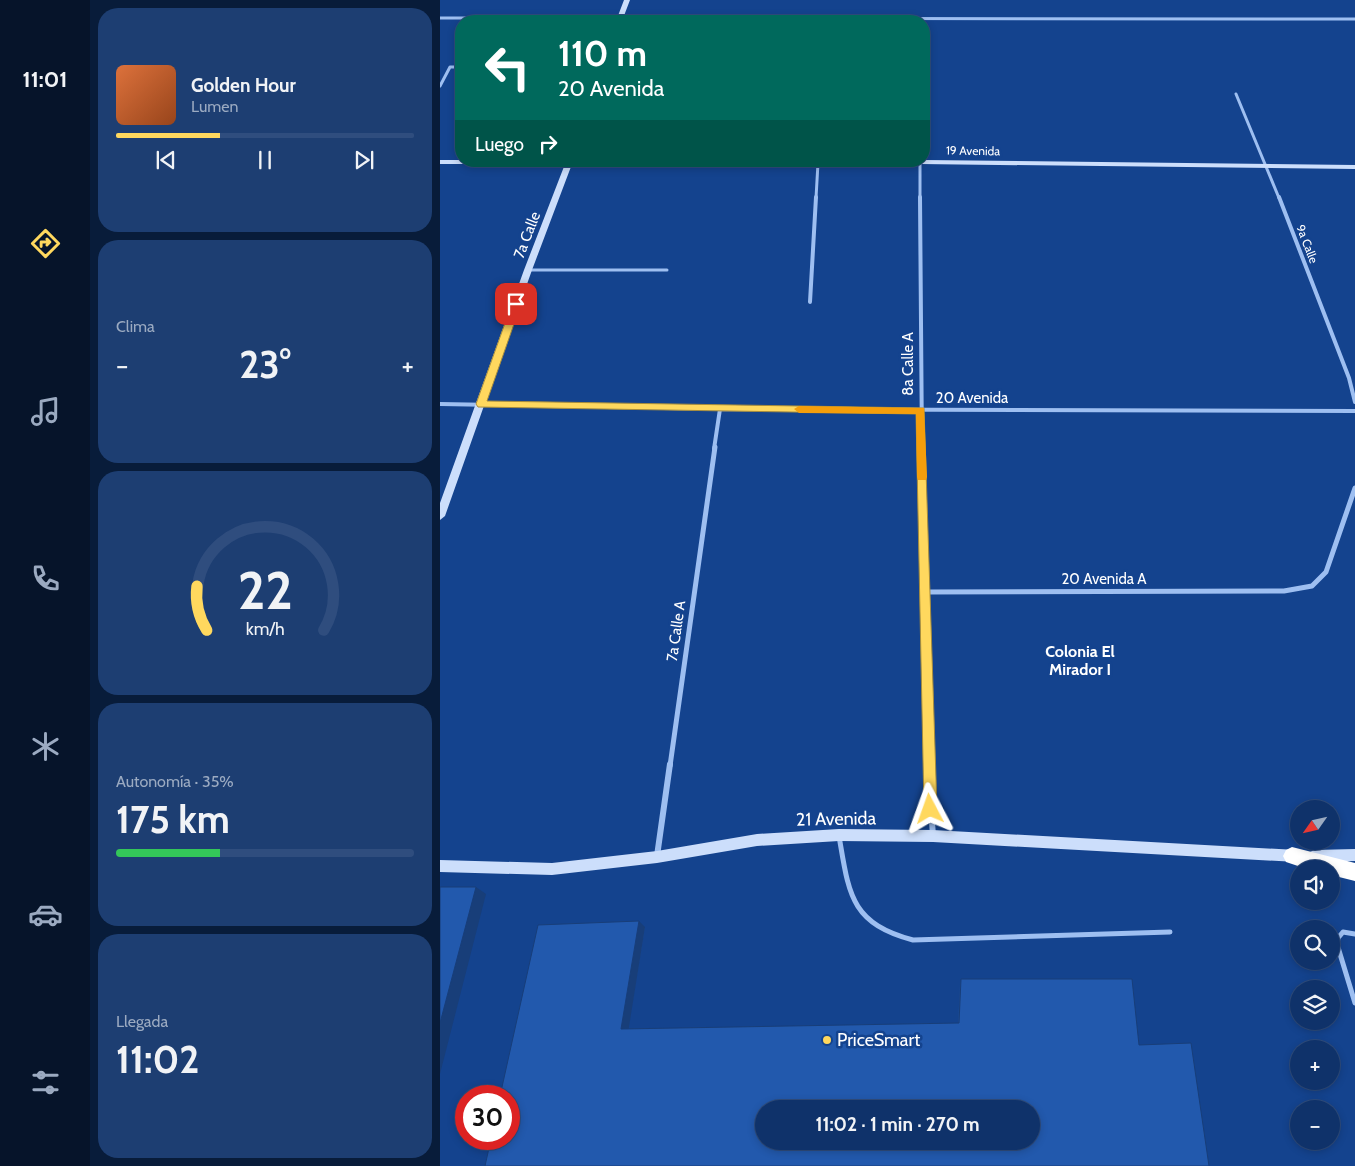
<!DOCTYPE html>
<html lang="es">
<head>
<meta charset="utf-8">
<style>
	:root { --surface:#0f326a; --page:#1d3e72; --text:#f1f3f6; --muted:#9baac1; --line:#2f4d7e; --accent:#ffd85e }
	body { margin:0; font-family:Cabin,sans-serif; background:var(--page); color:var(--text); height:100vh; display:flex; flex-direction:column; font-size:19px; white-space:nowrap }
	* { box-sizing:border-box; margin:0 }
	p { font-size:16px; color:var(--muted) }
	.icon { flex:none; width:28px; height:28px; fill:none; stroke:currentColor; stroke-width:2; stroke-linecap:round; stroke-linejoin:round }
	.map { position:relative; flex:1; overflow:hidden }
	.drawer { display:flex; flex-direction:column; gap:8px; padding:8px; background:#081c3a; width:350px }
	.drawer>* { flex:none }
	.hud { position:absolute; left:15px; top:15px; width:475px; height:152px; border-radius:20px; box-shadow:0 2px 8px #0003,0 0 0 1px var(--line); background:#00695c; color:#fff; overflow:hidden }
	.needle { width:32px; rotate:236deg }
	.tools { position:absolute; left:850px; top:800px; display:grid; gap:10px }
	.tools a { display:grid; place-items:center; width:50px; height:50px; border-radius:50%; background:var(--surface); box-shadow:0 2px 8px #0003,0 0 0 1px var(--line); font-size:25px }
	.speed { position:absolute; left:15px; top:1085px; display:flex; gap:10px; font-size:25px; font-weight:700; text-align:center }
	.speed>* { display:grid; place-content:center; width:65px; height:65px; border-radius:50%; background:var(--surface); box-shadow:0 2px 8px #0003,0 0 0 1px var(--line); line-height:1 }
	.speed .limit { border:8px solid #d22; background:#fff; color:#111 }
	.pin { position:absolute; display:grid; place-items:center; width:42px; height:42px; color:#fff; margin:-21px; border-radius:10px; box-shadow:0 2px 8px #0006 }
	.me { position:absolute; width:55px; margin:-28px; rotate:356deg; stroke-linejoin:round; filter:drop-shadow(0 0 4px #0008) }
	.turn { display:flex; align-items:center; gap:18px; height:105px; padding:0 20px; font-size:22px }
	.turn .icon { width:65px; height:65px; stroke-width:2.5 }
	.turn b { display:block; font-size:35px; line-height:42px }
	.then { display:flex; align-items:center; height:48px; padding:0 20px; background:#0003; gap:10px; font-size:19px }
	.big { font-size:38px; font-weight:800; line-height:1.1 }
	.drawer .widget { flex:1; display:flex; flex-direction:column; justify-content:center; gap:8px; min-width:0; padding:0 18px; border-radius:20px; background:var(--page) }
	.drawer .dial { align-items:center; gap:0 }
	.dial svg { height:130px; overflow:visible; fill:none; stroke:var(--line); stroke-width:7; stroke-linecap:round; text-anchor:middle }
	.dial text { fill:var(--text); stroke:none }
	.song { display:flex; align-items:center; gap:15px }
	.cover { width:60px; height:60px; border-radius:8px; background:linear-gradient(135deg,hsl(20 70% 55%),hsl(20 70% 35%)) }
	.played { height:5px; border-radius:2px; background:linear-gradient(90deg,var(--accent) 35%,var(--line) 35%) }
	.keys { display:flex; justify-content:space-around; direction:ltr }
	.heat { display:flex; justify-content:space-between; align-items:center; font-size:28px; direction:ltr }
	.charge { height:8px; border-radius:4px; background:linear-gradient(90deg,#34c759 35%,var(--line) 0) }
	.trip { position:absolute; left:315px; top:1100px; width:285px; height:50px; border-radius:25px; background:var(--surface); box-shadow:0 2px 8px #0003,0 0 0 1px var(--line); font-weight:800; line-height:50px; text-align:center }
	main { display:flex; flex:1; min-height:0 }
	.menu { display:flex; flex-direction:column; width:90px; justify-content:space-around; align-items:center; background:#06142a; color:var(--muted) }
	.menu .icon { width:35px; height:35px }
	.menu .selected { color:var(--accent) }
	.menu b { font-size:22px; color:var(--text) }
	.map>svg:first-child { display:block }
</style>
</head>
<body>
<main>
<nav class="menu">
<b>11:01</b>
<svg class="icon selected" aria-label="directions" viewBox="0 0 24 24"><path d="M12 3l9 9-9 9-9-9zM9 14v-3h6M13 9l2 2-2 2"/></svg>
<svg class="icon" aria-label="music" viewBox="0 0 24 24"><path d="M9 18V5l10-2v13"/><circle cx="6" cy="18" r="3"/><circle cx="16" cy="16" r="3"/></svg>
<svg class="icon" aria-label="phone" viewBox="0 0 24 24"><path d="M5 4h4l2 5-3 2q2 4 5 5l2-3 5 2v4C11 20 4 13 5 4z"/></svg>
<svg class="icon" aria-label="climate" viewBox="0 0 24 24"><path d="M12 3v18M4 7l16 10M4 17L20 7"/></svg>
<svg class="icon" aria-label="car" viewBox="0 0 24 24"><path d="M5 17H2v-5l4-1 3-4h7l3 4 3 1v5h-3M9 17h6M6 11h13"/><circle cx="7" cy="17" r="2"/><circle cx="17" cy="17" r="2"/></svg>
<svg class="icon" aria-label="filters" viewBox="0 0 24 24"><path d="M4 7h16M4 17h16"/><circle cx="9" cy="7" r="2"/><circle cx="15" cy="17" r="2"/></svg>
</nav>
<section class="drawer">
<div class="widget">
<div class="song"><i class="cover"></i><div><b>Golden Hour</b><p>Lumen</p></div></div>
<div class="played"></div>
<div class="keys"><svg class="icon" aria-label="previous" viewBox="0 0 24 24"><path d="M18 5L8 12l10 7zM5 5v14"/></svg><svg class="icon" aria-label="pause" viewBox="0 0 24 24"><path d="M8 5v14M16 5v14"/></svg><svg class="icon" aria-label="next" viewBox="0 0 24 24"><path d="M6 5l10 7-10 7zM19 5v14"/></svg></div>
</div>
<div class="widget"><p>Clima</p>
<div class="heat"><a>−</a><b class="big">23°</b><a>+</a></div>
</div>
<div class="widget dial"><svg viewBox="0 0 100 80">
<path d="M14 69A42 42 0 1 1 86 69"/>
<path d="M14 69A42 42 0 0 1 8 42" stroke="#ffd85e"/>
<text x="50" y="56" font-size="32" font-weight="700">22</text>
<text x="50" y="72" font-size="11">km/h</text>
</svg></div>
<div class="widget"><p>Autonomía · 35%</p><b class="big">175 km</b><div class="charge"></div></div>
<div class="widget"><p>Llegada</p><b class="big">11:02</b></div>
</section>
<div class="map">
<svg width="915" height="1166" viewBox="0 0 915 1166">
	<rect width="100%" height="100%" fill="#14438e"/>
	<g fill="none" stroke-linecap="round" stroke-linejoin="round">
		<path stroke="#9ebff1" stroke-width="3" d="M89,270h138"/>
		<path stroke="#9ebff1" stroke-width="5" d="M399,836c10,58 11,87 74,104l257,-8
			M915,934l-12,-2 -5,6 -1,6 18,59"/>
		<path stroke="#9ebff1" stroke-width="3" d="M0,18l915,1
			M0,86l10,-19h11
			M796,94l43,104
			M480,161v37
			M376,198l2,-35"/>
		<path stroke="#9ebff1" stroke-width="4" d="M480,197l2,252
			M839,197l70,181 6,24
			M370,302l6,-105
			M0,404l280,5 635,2
			M274,449l6,-40"/>
		<path stroke="#9ebff1" stroke-width="5" d="M482,447l6,319
			M485,592l359,-1 28,-5 14,-14 29,-84
			M230,766l45,-319"/>
		<path stroke="#9ebff1" stroke-width="6" d="M488,764l5,72
			M217,856l13,-92"/>
		<path fill="#ccdefb" fill-rule="evenodd" d="M184,0h6l-8,21h-6z
			M0,160h21v1h463v-1l431,5v4l-435,-5h-348l-40,106 -87,246 -5,4v-17l84,-233 41,-106h-125z
			M399,829l94,1 364,20 4,2 2,4 -2,4 -4,2 -364,-20 -94,-1 -82,5 -100,17 -105,12 -112,-3v-12l112,3 105,-12 100,-17z
			M915,849v12l-41,1 -4,-2 -2,-4 2,-4 4,-2z"/>
		<path fill="#fff" fill-rule="evenodd" d="M852,847l63,16v18l-24,-6v-6h-24l-21,-7 -3,-6 3,-6z"/>
	</g>
	<path fill="#1d4d95" d="M205,927l-17,102 330,-6 2,-39 1,-5h171l-647,187z"/>
	<path fill="#183e79" d="M36,887l10,7 -46,180v-51z
		M199,921l6,6 -17,106 -7,-4z"/>
	<path fill="#2259ad" stroke="#183e79" fill-rule="evenodd" d="M0,887h36l-36,136z
		M199,921l-18,108 338,-6 2,-44h171l7,66 52,-2 18,123h-724l6,-27h18v-43h-9l38,-171zM324,1109h267v32h-267z"/>
	<path fill="#ffd85e" stroke="#a68c3d" d="M73,301h3l5,3 -34,97 437,7 13,401 -2,4 -5,2 -4,-2 -2,-4 -8,-395 -438,-7 -2,-3z"/>
	<path fill="#f59e0b" d="M359,406l125,2 3,69 -1,3h-8l-1,-3 -1,-63 -117,-1 -5,-4z"/>
	<circle fill="#ffd85e" stroke="#14438e" stroke-width="2" cx="387" cy="1040" r="5"/>
	<g text-anchor="middle" stroke-width="5" stroke-linejoin="round" paint-order="stroke">
		<g font-size="12" fill="#fff" stroke="#14438e">
			<text transform="translate(533 151) rotate(1)" y="4">19 Avenida</text>
			<text transform="translate(867 244) rotate(69)" y="4">9a Calle</text>
		</g>
		<g font-size="15" fill="#fff" stroke="#14438e">
			<text transform="translate(87 235) rotate(-69)" y="5">7a Calle</text>
			<text transform="translate(468 364) rotate(-90)" y="5">8a Calle A</text>
			<text x="532" y="403">20 Avenida</text>
			<text x="664" y="584">20 Avenida A</text>
			<text transform="translate(236 631) rotate(-82)" y="5">7a Calle A</text>
		</g>
		<g font-size="16" font-weight="bold" fill="#fff" stroke="#14438e">
			<text x="640" y="657">Colonia El<tspan x="640" dy="18">Mirador I</tspan></text>
		</g>
		<g font-size="18" fill="#fff" stroke="#14438e">
			<text transform="translate(396 819) rotate(-1)" y="6">21 Avenida</text>
		</g>
		<g font-size="18" fill="#fff" stroke="#14438e" text-anchor="start">
			<text x="397" y="1046">PriceSmart</text>
		</g>
	</g>
</svg>
<div class="tools">
<a><svg class="needle" viewBox="-14 -14 28 28"><path d="M0-13l5 13h-10z" fill="#e53935"/><path d="M0 13l5-13h-10z" fill="#9baac1"/></svg></a>
<a><svg class="icon" aria-label="sound" viewBox="0 0 24 24"><path d="M4 9h4l5-4v14l-5-4H4zM17 9q2 3 0 6"/></svg></a>
<a><svg class="icon" aria-label="search" viewBox="0 0 24 24"><circle cx="10" cy="10" r="6"/><path d="M15 15l6 6"/></svg></a>
<a><svg class="icon" aria-label="layers" viewBox="0 0 24 24"><path d="M12 4l9 5-9 5-9-5zM3 14l9 5 9-5"/></svg></a>
<a>+</a>
<a>−</a>
</div>
<div class="speed"><div class="limit">30</div></div>
<div class="pin" style="left:76px;top:304px;background:#d93025"><svg class="icon" aria-label="arrive" viewBox="0 0 24 24"><path d="M6 21V4h12l-3 4 3 4H6"/></svg></div>
<svg class="me" style="left:490px;top:809px" viewBox="-20 -20 40 40"><path d="M0-17L14 15 0 8-14 15z" fill="#ffd85e" stroke="#fff" stroke-width="4"/></svg>
<div class="trip">11:02 · 1 min · 270 m</div>
<div class="hud">
<div class="turn"><svg class="icon" aria-label="left" viewBox="0 0 24 24"><path d="M17 20v-9H6M10 6l-5 5 5 5"/></svg><div><b>110 m</b>20 Avenida</div></div>
<div class="then">Luego<svg class="icon" aria-label="right" viewBox="0 0 24 24"><path d="M7 20v-9h11M14 6l5 5-5 5"/></svg></div>
</div>
</div>
</main>
</body>
</html>
